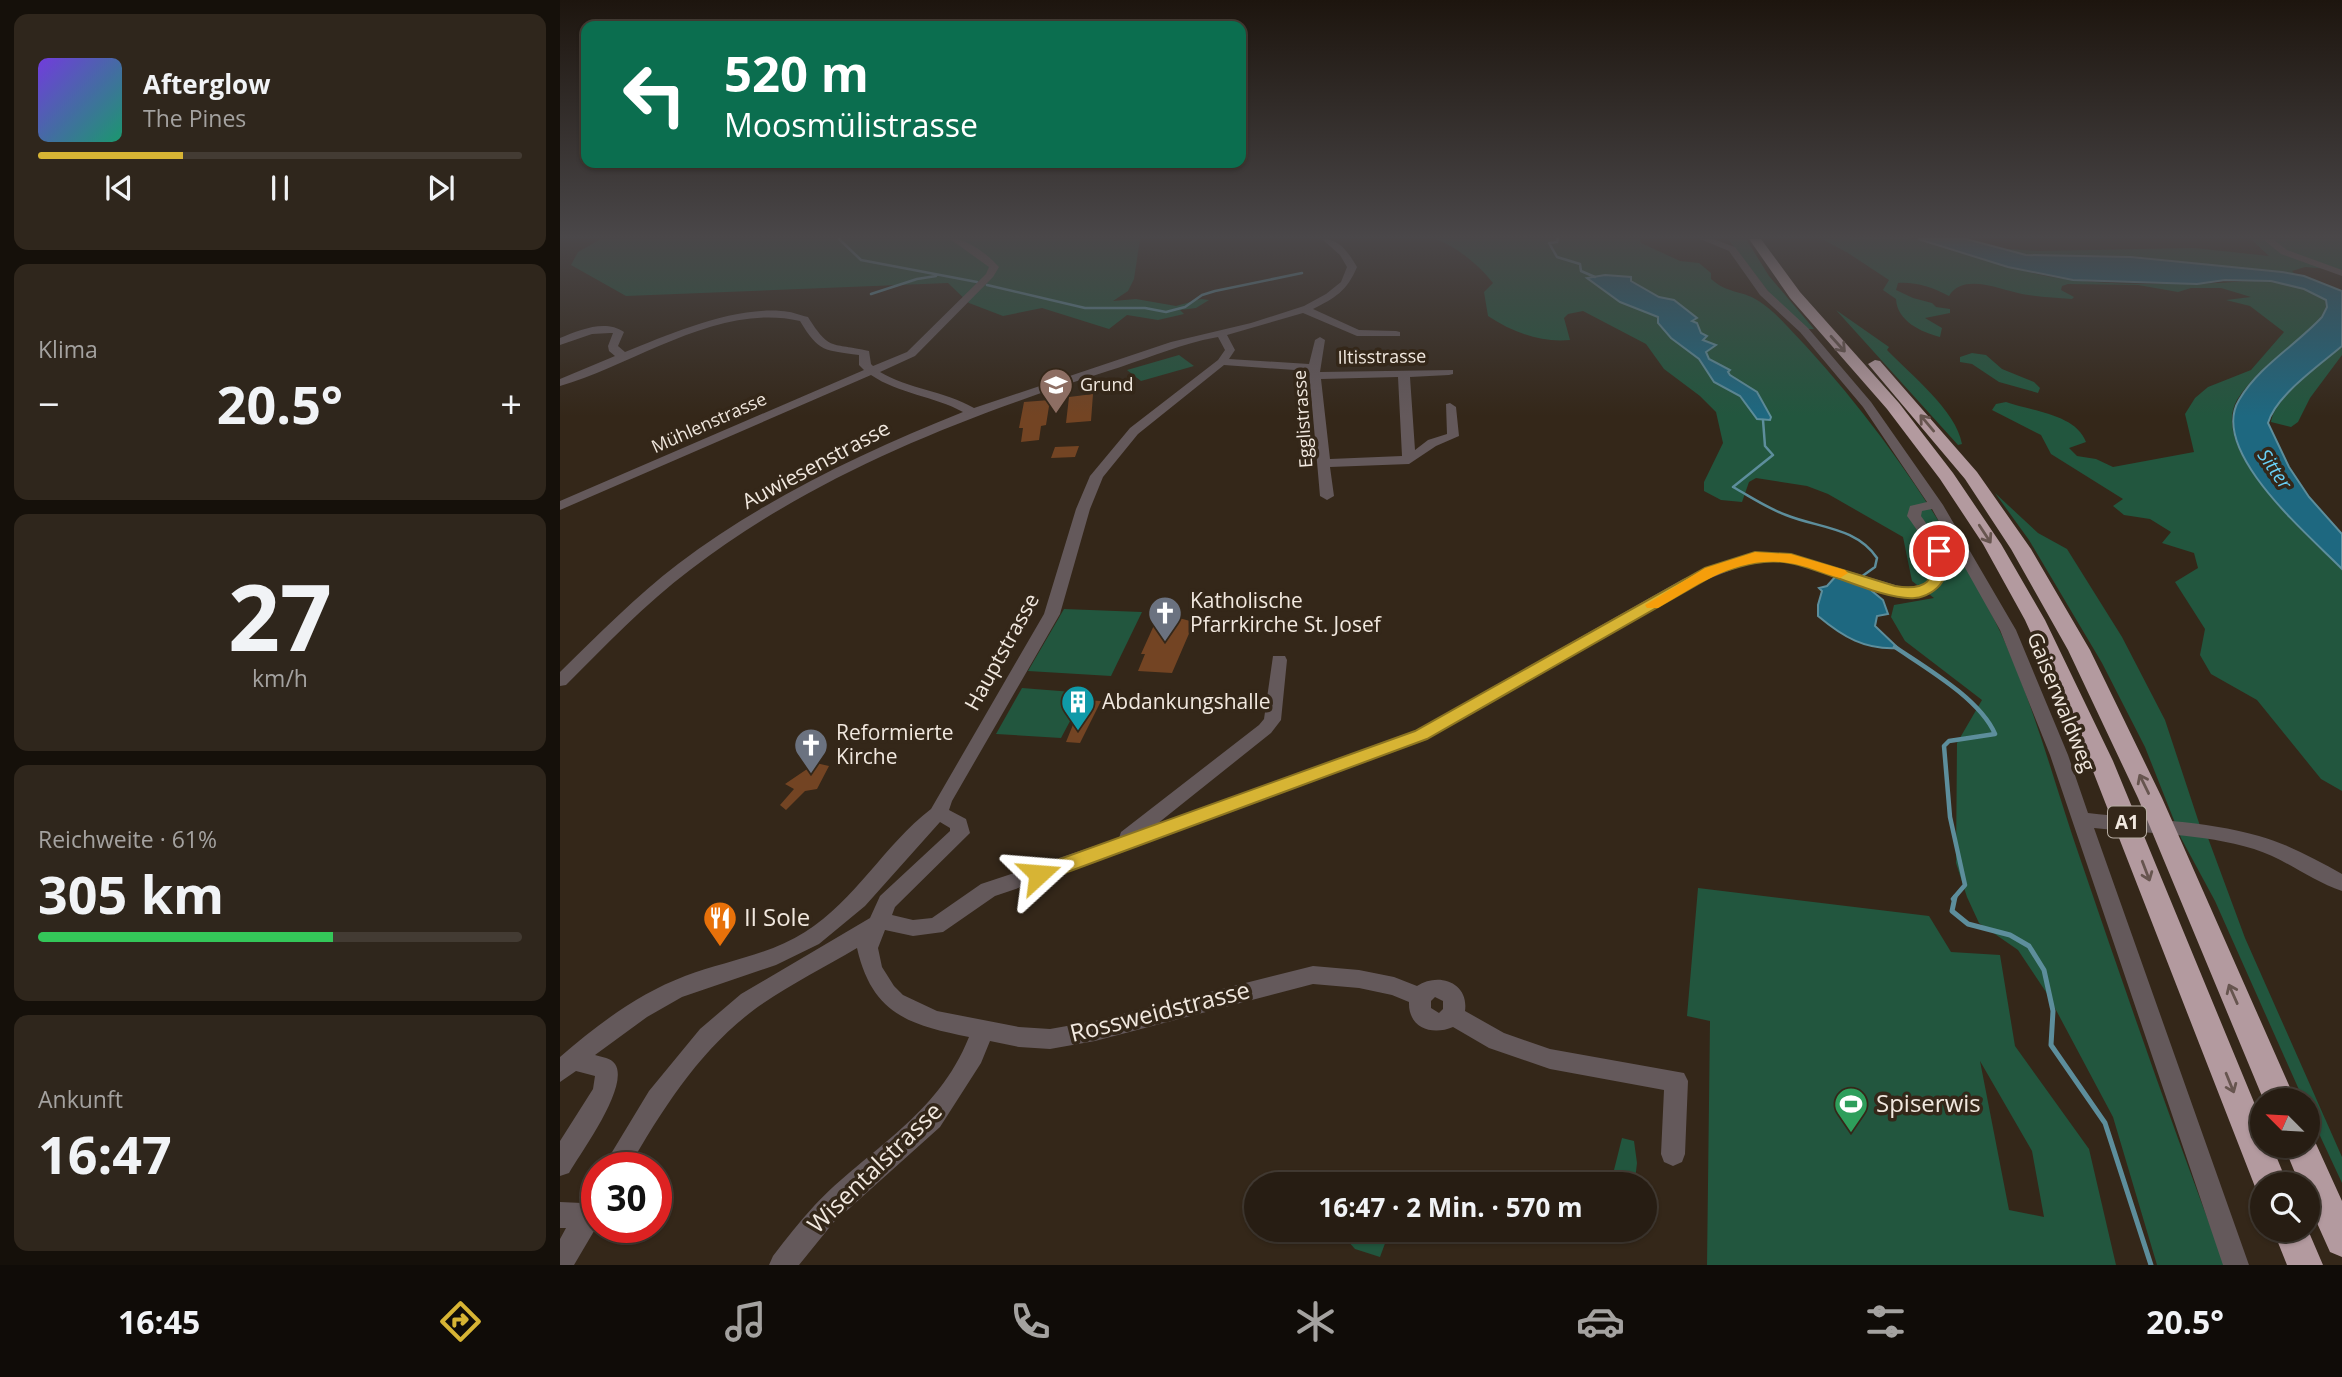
<!DOCTYPE html>
<html lang="de">
<head>
<meta charset="utf-8">
<style>
	:root { --surface:#271d13; --page:#2f261c; --text:#f1f3f6; --muted:#a4a2a0; --line:#433b33; --accent:#d7b434 }
	body { margin:0; font-family:"Open Sans",sans-serif; background:var(--page); color:var(--text); height:100vh; display:flex; flex-direction:column; font-size:26px; white-space:nowrap }
	* { box-sizing:border-box; margin:0 }
	p { font-size:23px; color:var(--muted) }
	.icon { flex:none; width:38px; height:38px; fill:none; stroke:currentColor; stroke-width:2; stroke-linecap:round; stroke-linejoin:round }
	.map { position:relative; flex:1; overflow:hidden }
	.sheet { display:flex; flex-direction:column; gap:14px; padding:14px; background:#15100a; width:560px }
	.sheet>* { flex:none }
	.hud { position:absolute; left:21px; top:21px; width:665px; height:147px; border-radius:14px; box-shadow:0 2px 5px #0004,0 0 0 2px var(--line); background:#0b6e4f; color:#fff; overflow:hidden }
	.needle { width:46px; rotate:294deg }
	.controls { position:absolute; left:1690px; top:1088px; display:grid; gap:14px }
	.controls a { display:grid; place-items:center; width:70px; height:70px; border-radius:50%; background:var(--surface); box-shadow:0 2px 5px #0004,0 0 0 2px var(--line); font-size:35px }
	.speed { position:absolute; left:21px; top:1152px; display:flex; gap:14px; font-size:35px; font-weight:700; text-align:center }
	.speed>* { display:grid; place-content:center; width:91px; height:91px; border-radius:50%; background:var(--surface); box-shadow:0 2px 5px #0004,0 0 0 2px var(--line); line-height:1 }
	.speed .limit { border:10px solid #d22; background:#fff; color:#111 }
	.pin { position:absolute; display:grid; place-items:center; width:60px; height:60px; color:#fff; margin:-30px; border:4px solid #fff; border-radius:50%; box-shadow:0 2px 7px #0007 }
	.me { position:absolute; width:77px; margin:-38px; rotate:71deg; stroke-linejoin:round; filter:drop-shadow(0 0 5px #0008) }
	.turn { display:flex; align-items:center; gap:24px; height:147px; padding:0 28px; font-size:32px }
	.turn .icon { width:91px; height:91px; stroke-width:2.5 }
	.turn b { display:block; font-size:49px; line-height:60px }
	.big { font-size:52px; font-weight:700; line-height:1.1 }
	.sheet .tile { flex:1; display:flex; flex-direction:column; justify-content:center; gap:10px; min-width:0; padding:0 24px; border-radius:14px; background:var(--page) }
	.sheet .dial { align-items:center; gap:0 }
	.dial b { font-size:91px; line-height:1 }
	.song { display:flex; align-items:center; gap:21px }
	.cover { width:84px; height:84px; border-radius:10px; background:linear-gradient(135deg,hsl(260 70% 55%),hsl(160 70% 35%)) }
	.played { height:7px; border-radius:4px; background:linear-gradient(90deg,var(--accent) 30%,var(--line) 30%) }
	.keys { display:flex; justify-content:space-around; direction:ltr }
	.heat { display:flex; justify-content:space-between; align-items:center; font-size:38px; direction:ltr }
	.charge { height:10px; border-radius:5px; background:linear-gradient(90deg,#34c759 61%,var(--line) 0) }
	.trip { position:absolute; left:684px; top:1172px; width:413px; height:70px; border-radius:35px; background:var(--surface); box-shadow:0 2px 5px #0004,0 0 0 2px var(--line); font-weight:700; line-height:70px; text-align:center }
	.tabs { display:flex; height:112px; justify-content:space-around; align-items:center; background:#100c08; color:var(--muted) }
	.tabs .icon { width:49px; height:49px }
	.tabs .current { color:var(--accent) }
	.tabs b { font-size:32px; color:var(--text) }
	main { display:flex; flex:1; min-height:0 }
	.map>svg:first-child { display:block }
</style>
</head>
<body>
<main>
<section class="sheet">
<div class="tile">
<div class="song"><i class="cover"></i><div><b>Afterglow</b><p>The Pines</p></div></div>
<div class="played"></div>
<div class="keys"><svg class="icon" aria-label="previous" viewBox="0 0 24 24"><path d="M18 5L8 12l10 7zM5 5v14"/></svg><svg class="icon" aria-label="pause" viewBox="0 0 24 24"><path d="M8 5v14M16 5v14"/></svg><svg class="icon" aria-label="next" viewBox="0 0 24 24"><path d="M6 5l10 7-10 7zM19 5v14"/></svg></div>
</div>
<div class="tile"><p>Klima</p>
<div class="heat"><a>−</a><b class="big">20.5°</b><a>+</a></div>
</div>
<div class="tile dial"><b>27</b><p>km/h</p></div>
<div class="tile"><p>Reichweite · 61%</p><b class="big">305 km</b><div class="charge"></div></div>
<div class="tile"><p>Ankunft</p><b class="big">16:47</b></div>
</section>
<div class="map">
<svg width="1782" height="1265" viewBox="0 0 1782 1265">
	<rect width="100%" height="100%" fill="#342719"/>
	<path fill="#22563e" fill-rule="evenodd" d="M41,239h539l-6,40 -6,12 -15,10 23,-2 40,7 25,-7 8,1 -13,8 -16,2 4,4 -26,6 -31,-5 -18,14 -67,-21 -39,8 -34,-13 -21,-20 -322,13 -55,-31 7,-13z
		M876,239h204l1,4 39,18 19,2 12,10v6c17,15 30,11 46,21 10,6 22,17 30,26 82,85 154,188 207,293 38,76 59,162 87,242 46,135 93,270 144,404h-68l-44,-148 -65,-122 -30,-45 -39,-27 -12,-26 -11,-34 1,-120 25,-43 -77,-59 -14,-24 3,-12 40,-7 -22,-17 -9,-44 -75,-43 -21,-8 -51,-8 -7,4 -7,20 -21,-2 -17,-9v-9l19,-39 -7,-31 -16,-16 -36,-27 -18,-25 -63,-33 -15,3 -4,4 6,22c-29,3 -58,-8 -82,-24l-4,-24 9,-9c-14,-18 -36,-36 -57,-44z
		M1168,239h18l23,37 45,53h-7l-26,-21z
		M1262,239c24,0 76,-5 96,1 43,10 85,27 128,36 46,9 103,8 150,8 46,-1 87,-11 129,16l1,7 -5,10c-26,29 -63,49 -84,83 -29,51 73,137 105,170v221l-21,-12 -64,-79 -46,-26 -11,-19 5,-26 -30,-47 23,-14 -4,-15 -32,-10 9,-11 -21,-13 -26,-4 -11,-9 10,-7 -72,-45 -10,-19 -49,-25 4,-6 10,-2c25,9 70,12 80,40l-17,6 8,8 19,3 17,8 81,-15 -9,-38 10,-16 13,-11 43,-17 33,-38 -34,-26 -24,-6 25,-3 -30,-9h-30l-13,4 -40,-7 -70,-1 -6,2 -1,4 13,7 -2,2c-17,-1 -33,-2 -50,-5 -21,-4 -59,-22 -73,2 -18,-9 -32,-14 -51,-13l-2,7 17,8 19,5 4,4 14,2v4l-25,5 17,10 -2,9c-19,-5 -43,-16 -44,-38l-13,-9 6,-10 -41,-27z
		M1691,239h91v31l-37,-3 -13,4 3,3 -164,-18 -105,-1 -33,-7 45,3 156,-3 75,8z
		M1276,310l53,37 -2,3c24,25 69,60 75,94l-4,1z
		M1782,347v8l-32,43 -12,24 -7,5 -20,-5c3,-24 52,-60 71,-75z
		M1412,353l14,2 16,14 32,13 6,6 -2,5 -39,-11 -27,-18 -12,-2v-5z
		M619,355l15,11 -53,15 -14,-11z
		M1435,493l43,40 29,16 55,88 43,83 38,115 5,3 37,100 97,219v26l-34,-73v-9h-4l-89,-200 -34,-63 -36,-91 -43,-84 -73,-123z
		M504,609l78,3 -31,64 -83,-5z
		M462,688l63,5 -24,45 -65,-4z
		M1138,888l231,28 22,36 49,3 15,91 74,103 27,116h-409l3,-244 -23,-5zM1420,1061l52,90 12,66 -35,-7z
		M1062,1138l12,3 3,22 -2,17 -22,-6z
		M778,1230h52l-10,27 -25,-8z"/>
	<path fill="#1e6880" stroke="#5d8e9c" stroke-width="2" d="M1358,239h48l60,16 105,2 151,15 22,4 38,15v55c-22,19 -66,49 -74,77l21,44 20,30 33,37v35c-32,-33 -134,-118 -103,-169 20,-34 56,-54 83,-83l5,-10 -1,-7 -22,-11 -33,-8 -46,-1 -28,4 -124,-4 -65,-13z
		M1045,275l26,2v4l28,16 15,3 23,18 -5,3 5,2 4,10 6,3 -4,4 13,5 -10,7 3,7 21,11 -2,2 2,3 27,17 14,25 -1,3 -13,-1 -17,-23 -26,-14 -15,-23 -28,-21 -13,-15v-6l-38,-15 -33,-24z
		M1276,576l38,12 -2,3 11,9 5,14 -11,2 -2,10 23,22c-33,2 -55,-11 -80,-32v-11l4,-14 -3,-3 8,-2z"/>
	<g fill="none" stroke-linecap="round" stroke-linejoin="round">
		<path stroke="#5d8e9c" stroke-width="2.5" d="M279,239l22,21 116,22
			M998,239l-1,3 -8,1 8,14 23,7 1,7 14,6
			M427,285l98,23h60l21,4 19,-5 17,-12 13,-4 87,-18
			M311,294l46,-15 19,-3
			M1203,420l2,26 8,9 -40,32c18,10 34,21 53,28 32,13 70,12 91,43l-2,9 -14,10"/>
		<path stroke="#5d8e9c" stroke-width="4.5" d="M1335,647c31,21 85,52 100,87l-46,7 -5,5 6,71 15,68 -12,14"/>
		<path stroke="#5d8e9c" stroke-width="5" d="M1395,897l-3,14 16,13 42,11 19,11 15,24 9,41 -2,34 54,78 46,142"/>
	</g>
	<path fill="#734423" d="M533,394l-2,27 -25,2 3,-26z
		M490,400l-4,25 -5,1 -2,14 -18,2 2,-14h-4l5,-26z
		M519,446l-4,11 -24,1 4,-11z
		M615,617l19,5 -22,51 -34,-2 7,-17h-4l14,-31h7z
		M523,700l18,1 -21,42 -14,-1z
		M256,763l13,3 -12,23 -12,2 -19,19 -6,-5 14,-16 -9,-5z"/>
	<g fill="none" stroke-linecap="round" stroke-linejoin="round">
		<path fill="#64595b" fill-rule="evenodd" d="M390,239c18,0 36,14 49,28l-6,10 -78,79 -35,16c29,17 64,19 94,36l197,-66 80,-19 53,-17 22,-12 15,-12 6,-15 -7,-12 -18,-16c18,0 26,13 35,28 -10,24 -22,31 -44,42l46,21 37,1 4,1v4h-43l-54,-23 -76,22 8,15 -6,9 80,5 6,-24 5,-3 5,3 -5,32 133,-2v4l-4,1 -39,2 5,73 13,-10 19,-6 -1,-30 4,-1 6,4 3,29 -23,10 -27,18 -79,3 4,29 -7,4 -7,-4 -11,-125 -85,-6 -86,69 -35,43 -13,32 -30,105 -108,187 -3,9 17,9 4,14 -75,74 -3,8 21,5 19,-2 49,-34 138,-46 2,-6 138,-107 5,-6 9,-63h12l2,4 -6,60 -10,13 -114,91 258,-93 268,-152 67,-26 41,1 111,33c59,0 23,-46 5,-71l3,-10 17,-4 -64,-95 -63,-75 -40,-37 -31,-44 -29,-12h13l22,8 33,44 40,37 63,74 72,103 73,125 52,125 20,58c58,7 115,7 171,23 29,8 56,23 83,38v17c-31,-10 -56,-32 -88,-42 -52,-16 -107,-15 -160,-21l155,437h-26l-173,-510 -50,-125 -68,-121 -10,2 -1,5 25,35 3,14 -2,9 -10,15 -9,6 -27,2 -110,-35 -34,-2 -64,25 -266,154 -326,121 -106,36 -52,36 -30,4 -28,-6 -7,18 4,19 12,19 9,9 34,16 82,16 31,2 45,-8 218,-55 46,4 35,7 23,9c21,-14 52,-4 48,25l39,22 46,16 134,24 4,8 -3,73 -3,8 -9,4 -9,-4 -3,-8 3,-64 -114,-21 -61,-21 -36,-21c-21,9 -45,1 -44,-25l-17,-7 -33,-7 -46,-4 -218,57 -45,8 -31,-2 -29,-6 -9,22 -41,64 -107,96 -34,42h-30l4,-9c13,-17 26,-34 41,-50 55,-58 123,-89 155,-169 -60,-12 -97,-23 -112,-89 -34,20 -70,38 -102,61 -55,41 -92,99 -126,158h-26l46,-76 51,-62 41,-35 129,-76 10,-22 70,-65v-3l-10,-6 -75,84 -46,38 -43,21 -94,32 -35,20 -52,38c7,2 16,3 20,9 15,22 -34,88 -46,109l-9,3v-35l33,-52 2,-13 -19,-5 -16,11v-25c38,-33 78,-63 125,-81 40,-15 84,-21 120,-44 51,-32 79,-87 126,-123l113,-195 32,-105 14,-33 40,-48 88,-68 7,-10 -7,-13 -15,3c-32,8 -63,21 -95,31 -148,47 -294,104 -418,199 -45,34 -84,75 -124,115l-6,1v-14c38,-37 76,-76 118,-108 86,-65 185,-112 285,-152 -29,-16 -64,-18 -92,-37l-311,135v-9l304,-131 -5,-5v-10c-34,-5 -40,-2 -59,-34 -81,-19 -166,44 -240,65v-7l55,-23 -6,-5 -1,-5 5,-13h-3l-18,1 -32,11v-7c20,-8 45,-19 64,-6l-6,14 7,6c45,-18 107,-45 156,-41 9,0 18,4 27,6 22,35 23,25 61,34l2,13 2,2 34,-14 79,-78 3,-7zM838,377l4,79 -72,3 -9,-80zM875,997l8,4v8l-4,4 -8,-5v-7z
			M1703,239h10l14,11 55,20v6l-61,-22z
			M37,1188v38l-23,39h-14v-26l6,-11h-6v-26l22,1 6,-11z"/>
		<path fill="#b39a9f" fill-rule="evenodd" d="M1189,239h12l39,53 99,111 54,70 48,71 44,76 68,141 150,363v22h9l16,39h-25v13l-4,-1 -170,-436 -64,-141 -42,-76 -43,-65 -53,-70 -97,-111z
			M1315,360l5,1 97,111 54,77 59,101 72,148 134,303h-32l-126,-303 -70,-148 -57,-101 -46,-70 -97,-115z
			M1748,1134l4,1 30,66v56l-12,-5 -22,-49v-18h-8l-16,-39h24z
			M1713,1230h35l15,35h-36z"/>
	</g>
	<defs><path id="oneway-shaft" d="M-6 0H5M1.5-3L5.5 0L1.5 3" fill="none" stroke-width="1.6" stroke-linecap="round" stroke-linejoin="round" transform="scale(1.75)"/></defs>
	<g stroke="#67554f">
		<use href="#oneway-shaft" transform="translate(1278 344) rotate(48)"/>
		<use href="#oneway-shaft" transform="translate(1367 423) rotate(-130)"/>
		<use href="#oneway-shaft" transform="translate(1425 534) rotate(57)"/>
		<use href="#oneway-shaft" transform="translate(1584 784) rotate(-116)"/>
		<use href="#oneway-shaft" transform="translate(1586 871) rotate(69)"/>
		<use href="#oneway-shaft" transform="translate(1673 994) rotate(-114)"/>
		<use href="#oneway-shaft" transform="translate(1670 1083) rotate(68)"/>
	</g>
	<linearGradient id="sky" x2="0" y2="1"><stop stop-color="#1d150e"/><stop offset="0.57" stop-color="#4a4749"/><stop offset="1" stop-color="#4a4749" stop-opacity="0"/></linearGradient>
	<rect width="1782" height="416" fill="url(#sky)"/>
	<path fill="#d7b434" stroke="#8c7522" stroke-width="2" d="M1379,547l7,4c3,13 4,20 -4,31 -5,8 -16,15 -27,16 -31,3 -92,-29 -125,-35 -27,-5 -49,3 -74,11l-289,165 -381,141 -7,2 -7,-2 -3,-6 3,-5 383,-138 290,-163 50,-16 36,2 104,32c29,5 43,-4 37,-35z"/>
	<path fill="#f59e0b" d="M1195,552l36,2 54,16 3,3 -8,5c-17,-4 -34,-13 -52,-15 -49,-8 -89,21 -130,45h-11l-2,-3 60,-37z"/>
	<defs>
		<g id="school-pin" transform="scale(1.75)"><path d="M0 17L-7.5 6A9.5 9.5 0 1 1 7.5 6Z" fill="#8d6e63" stroke="#342719"/><path d="M0-5L7-2L0 1L-7-2ZM-4 1L0 2.5L4 1V4Q0 6-4 4Z" fill="#fff"/></g>
		<g id="church-pin" transform="scale(1.75)"><path d="M0 17L-7.5 6A9.5 9.5 0 1 1 7.5 6Z" fill="#6b7280" stroke="#342719"/><path d="M-1.2-6h2.4v3.5h3.3v2.4h-3.3V6h-2.4V-.1h-3.3v-2.4h3.3Z" fill="#fff"/></g>
		<g id="building-pin" transform="scale(1.75)"><path d="M0 17L-7.5 6A9.5 9.5 0 1 1 7.5 6Z" fill="#0f9aa8" stroke="#342719"/><path d="M-4-6H4V6H1V3H-1V6H-4ZM-2.5-4.3h1.7v1.8h-1.7ZM.8-4.3h1.7v1.8H.8ZM-2.5-1h1.7V.8h-1.7ZM.8-1h1.7V.8H.8Z" fill="#fff"/></g>
		<g id="restaurant-pin" transform="scale(1.75)"><path d="M0 17L-7.5 6A9.5 9.5 0 1 1 7.5 6Z" fill="#e8710a" stroke="#342719"/><path d="M-5-6h1v4h1v-4h1v4h1v-4h1v5L-1.5 .5V6h-2V.5L-5-1ZM5-6V6H3V1.5H1.5Q1.5-4 5-6Z" fill="#fff"/></g>
		<g id="stadium-pin" transform="scale(1.75)"><path d="M0 17L-7.5 6A9.5 9.5 0 1 1 7.5 6Z" fill="#2e9e5b" stroke="#342719"/><path d="M0-5a6.5 5 0 1 0 0 10a6.5 5 0 1 0 0-10ZM-3.5-1.8h7v3.6h-7Z" fill="#fff"/></g>
	</defs>
	<g fill-rule="evenodd">
		<use href="#school-pin" x="496" y="385"/>
		<use href="#church-pin" x="605" y="613"/>
		<use href="#building-pin" x="518" y="702"/>
		<use href="#church-pin" x="251" y="745"/>
		<use href="#restaurant-pin" x="160" y="918"/>
		<use href="#stadium-pin" x="1291" y="1104"/>
	</g>
	<g text-anchor="middle" stroke-width="7" stroke-linejoin="round" paint-order="stroke">
		<g font-size="18" fill="#f1e8df" stroke="#342719">
			<text transform="translate(822 357) rotate(-1)" y="6">Iltisstrasse</text>
			<text transform="translate(743 419) rotate(-94)" y="6">Egglistrasse</text>
			<text transform="translate(149 423) rotate(-24)" y="6">Mühlenstrasse</text>
		</g>
		<g font-size="18" fill="#f1e8df" stroke="#342719" text-anchor="start">
			<text x="520" y="391">Grund</text>
		</g>
		<g font-size="19" font-style="italic" fill="#69d1f7" stroke="#342719">
			<text transform="translate(1715 469) rotate(55)" y="7">Sitter</text>
		</g>
		<rect fill="#342719" stroke="#b8aea4" stroke-width="2" x="1548" y="806.5" width="38" height="31" rx="5"/>
		<g font-size="19" font-weight="bold" fill="#f1e8df">
			<text x="1567" y="829">A1</text>
		</g>
		<g font-size="21" fill="#f1e8df" stroke="#342719">
			<text transform="translate(256 465) rotate(-28)" y="7">Auwiesenstrasse</text>
			<text transform="translate(442 652) rotate(-61)" y="7">Hauptstrasse</text>
			<text transform="translate(1501 702) rotate(68)" y="7">Gaiserwaldweg</text>
		</g>
		<g font-size="21" fill="#f1e8df" stroke="#342719" text-anchor="start">
			<text x="630" y="608">Katholische<tspan x="630" dy="24">Pfarrkirche St. Josef</tspan></text>
			<text x="542" y="709">Abdankungshalle</text>
			<text x="276" y="740">Reformierte<tspan x="276" dy="24">Kirche</tspan></text>
		</g>
		<g font-size="24" fill="#f1e8df" stroke="#342719" text-anchor="start">
			<text x="184" y="926">Il Sole</text>
			<text x="1316" y="1112">Spiserwis</text>
		</g>
		<g font-size="24" fill="#f1e8df" stroke="#342719">
			<text transform="translate(600 1012) rotate(-14)" y="8">Rossweidstrasse</text>
			<text transform="translate(315 1168) rotate(-44)" y="8">Wisentalstrasse</text>
		</g>
	</g>
</svg>
<div class="controls">
<a><svg class="needle" viewBox="-14 -14 28 28"><path d="M0-13l5 13h-10z" fill="#e53935"/><path d="M0 13l5-13h-10z" fill="#a4a2a0"/></svg></a>
<a><svg class="icon" aria-label="search" viewBox="0 0 24 24"><circle cx="10" cy="10" r="6"/><path d="M15 15l6 6"/></svg></a>
</div>
<div class="speed"><div class="limit">30</div></div>
<div class="pin" style="left:1379px;top:551px;background:#d93025"><svg class="icon" aria-label="arrive" viewBox="0 0 24 24"><path d="M6 21V4h12l-3 4 3 4H6"/></svg></div>
<svg class="me" style="left:479px;top:874px" viewBox="-20 -20 40 40"><path d="M0-17L14 15 0 8-14 15z" fill="#d7b434" stroke="#fff" stroke-width="4"/></svg>
<div class="trip">16:47 · 2 Min. · 570 m</div>
<div class="hud">
<div class="turn"><svg class="icon" aria-label="left" viewBox="0 0 24 24"><path d="M17 20v-9H6M10 6l-5 5 5 5"/></svg><div><b>520 m</b>Moosmülistrasse</div></div>
</div>
</div>
</main>
<nav class="tabs">
<b>16:45</b>
<svg class="icon current" aria-label="directions" viewBox="0 0 24 24"><path d="M12 3l9 9-9 9-9-9zM9 14v-3h6M13 9l2 2-2 2"/></svg>
<svg class="icon" aria-label="music" viewBox="0 0 24 24"><path d="M9 18V5l10-2v13"/><circle cx="6" cy="18" r="3"/><circle cx="16" cy="16" r="3"/></svg>
<svg class="icon" aria-label="phone" viewBox="0 0 24 24"><path d="M5 4h4l2 5-3 2q2 4 5 5l2-3 5 2v4C11 20 4 13 5 4z"/></svg>
<svg class="icon" aria-label="climate" viewBox="0 0 24 24"><path d="M12 3v18M4 7l16 10M4 17L20 7"/></svg>
<svg class="icon" aria-label="car" viewBox="0 0 24 24"><path d="M5 17H2v-5l4-1 3-4h7l3 4 3 1v5h-3M9 17h6M6 11h13"/><circle cx="7" cy="17" r="2"/><circle cx="17" cy="17" r="2"/></svg>
<svg class="icon" aria-label="filters" viewBox="0 0 24 24"><path d="M4 7h16M4 17h16"/><circle cx="9" cy="7" r="2"/><circle cx="15" cy="17" r="2"/></svg>
<b>20.5°</b>
</nav>
</body>
</html>
